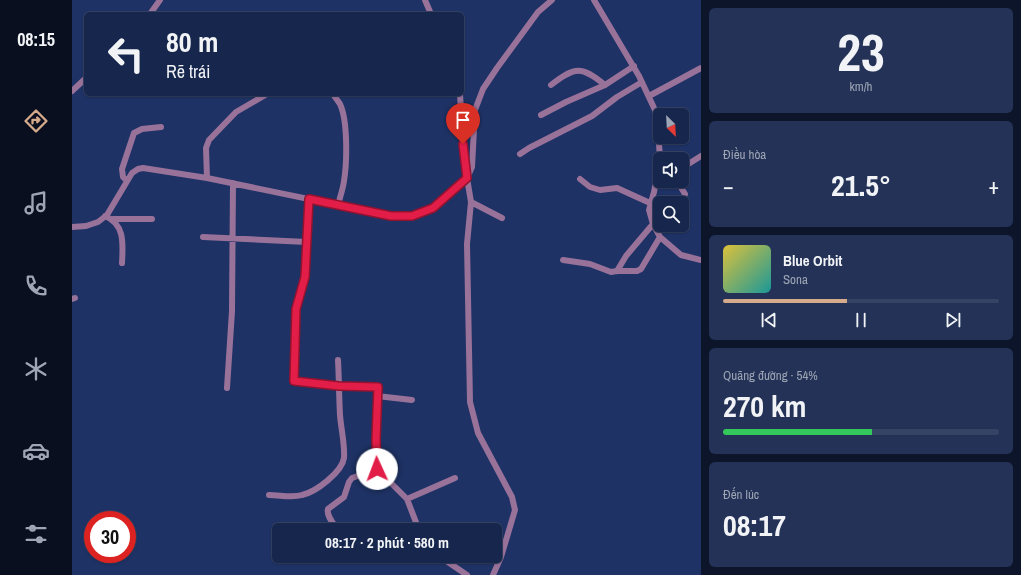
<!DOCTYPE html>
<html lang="vi">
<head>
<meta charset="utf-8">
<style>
	:root { --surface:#16264c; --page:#233256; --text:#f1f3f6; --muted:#9ea5b5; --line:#354364; --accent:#d6ab8b }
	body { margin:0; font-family:"Archivo Narrow",sans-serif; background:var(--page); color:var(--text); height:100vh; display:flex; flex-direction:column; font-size:15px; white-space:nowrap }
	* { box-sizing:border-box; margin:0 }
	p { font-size:13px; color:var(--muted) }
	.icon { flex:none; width:22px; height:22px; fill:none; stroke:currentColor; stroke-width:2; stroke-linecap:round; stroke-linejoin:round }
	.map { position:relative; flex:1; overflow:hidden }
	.drawer { display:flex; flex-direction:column; gap:8px; padding:8px; background:#0c152a; width:320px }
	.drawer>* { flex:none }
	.banner { position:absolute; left:12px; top:12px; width:380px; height:84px; border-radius:6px; box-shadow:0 1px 3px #0004,0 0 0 1px var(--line); background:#16264c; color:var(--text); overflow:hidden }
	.needle { width:26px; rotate:156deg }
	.fabs { position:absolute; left:581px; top:108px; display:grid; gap:8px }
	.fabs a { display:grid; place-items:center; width:36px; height:36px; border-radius:6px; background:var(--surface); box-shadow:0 1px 3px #0004,0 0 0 1px var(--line); font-size:20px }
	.speed { position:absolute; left:12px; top:511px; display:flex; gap:8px; font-size:20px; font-weight:700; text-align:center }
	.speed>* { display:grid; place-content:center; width:52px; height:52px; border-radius:50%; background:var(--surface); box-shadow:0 1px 3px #0004,0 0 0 1px var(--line); line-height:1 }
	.speed .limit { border:6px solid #d22; background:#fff; color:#111 }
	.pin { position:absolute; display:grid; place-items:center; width:34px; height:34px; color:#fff; margin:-41px -17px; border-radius:50% 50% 50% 0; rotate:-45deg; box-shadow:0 0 4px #0007 }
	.pin .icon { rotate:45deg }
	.me { position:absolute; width:44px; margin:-22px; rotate:358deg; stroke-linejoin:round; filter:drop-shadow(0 0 3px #0008) }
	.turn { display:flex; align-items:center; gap:14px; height:84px; padding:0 16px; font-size:18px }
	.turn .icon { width:52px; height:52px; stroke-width:2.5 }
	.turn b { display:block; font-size:28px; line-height:34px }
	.big { font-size:30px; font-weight:800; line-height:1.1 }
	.drawer .tile { flex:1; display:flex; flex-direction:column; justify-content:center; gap:6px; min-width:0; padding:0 14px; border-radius:6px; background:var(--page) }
	.drawer .dial { align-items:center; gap:0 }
	.dial b { font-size:52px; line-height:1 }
	.song { display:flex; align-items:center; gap:12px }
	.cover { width:48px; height:48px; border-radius:6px; background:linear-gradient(135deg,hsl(50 70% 55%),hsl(180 70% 35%)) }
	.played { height:4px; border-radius:2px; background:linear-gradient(90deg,var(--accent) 45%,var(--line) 45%) }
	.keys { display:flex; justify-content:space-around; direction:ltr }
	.heat { display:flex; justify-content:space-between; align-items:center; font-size:22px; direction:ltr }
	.charge { height:6px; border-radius:3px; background:linear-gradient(90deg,#34c759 54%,var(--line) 0) }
	.trip { position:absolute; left:200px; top:523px; width:230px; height:40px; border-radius:6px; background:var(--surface); box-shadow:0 1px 3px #0004,0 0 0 1px var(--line); font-weight:800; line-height:40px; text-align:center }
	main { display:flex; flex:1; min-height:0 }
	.dock { display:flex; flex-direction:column; width:72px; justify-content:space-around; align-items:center; background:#090f1e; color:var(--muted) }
	.dock .icon { width:28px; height:28px }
	.dock .selected { color:var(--accent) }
	.dock b { font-size:18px; color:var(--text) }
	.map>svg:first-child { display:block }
</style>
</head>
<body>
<main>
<nav class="dock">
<b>08:15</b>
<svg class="icon selected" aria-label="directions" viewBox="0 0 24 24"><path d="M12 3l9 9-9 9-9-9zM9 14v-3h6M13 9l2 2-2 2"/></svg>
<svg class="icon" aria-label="music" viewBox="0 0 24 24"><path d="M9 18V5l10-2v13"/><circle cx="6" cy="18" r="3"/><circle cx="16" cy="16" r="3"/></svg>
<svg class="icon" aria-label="phone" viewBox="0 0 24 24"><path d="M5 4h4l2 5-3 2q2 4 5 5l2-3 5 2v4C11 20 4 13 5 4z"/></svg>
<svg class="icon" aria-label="climate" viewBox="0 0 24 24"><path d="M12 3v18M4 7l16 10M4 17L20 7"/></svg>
<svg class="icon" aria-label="car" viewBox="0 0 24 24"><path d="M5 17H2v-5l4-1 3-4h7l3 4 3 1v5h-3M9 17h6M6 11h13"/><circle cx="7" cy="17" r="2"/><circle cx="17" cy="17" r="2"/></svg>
<svg class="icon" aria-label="filters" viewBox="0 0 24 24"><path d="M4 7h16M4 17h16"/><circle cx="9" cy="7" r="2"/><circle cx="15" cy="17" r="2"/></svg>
</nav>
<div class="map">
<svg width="629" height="575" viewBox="0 0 629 575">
	<rect width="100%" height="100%" fill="#1e3265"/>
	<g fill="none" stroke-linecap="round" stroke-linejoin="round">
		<path stroke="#99729a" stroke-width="6" d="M353,0l6,14
			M522,0l45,76 16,34 3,18 2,31
			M78,14l10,-14
			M479,85c24,-19 31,-19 54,0
			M0,91l14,-13
			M261,94c2,3 5,7 7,10 8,17 7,59 4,77 -1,8 -4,16 -6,24
			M388,94l3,51 4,33 4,24 -4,42 3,158 8,31 34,64 3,13 -14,47 -8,18
			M577,96l52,-28
			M469,115l25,-13 39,-17 29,-19
			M448,154l9,-6 63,-32 25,-19 25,-15
			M588,161l-6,31 -5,18 4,14 7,13 21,18 20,5
			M610,168l19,-12
			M135,178l-1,-30 3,-8 27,-28 31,-18
			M508,179l10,8 10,3 17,-2 33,15
			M55,181l-4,-4 -1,-8 12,-36 8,-4 19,-2
			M605,181l8,13
			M237,199l-4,78 -10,32 -1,72 45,5 39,1 -2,52 1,30 30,30 12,31
			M399,202l31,16
			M33,216c20,8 18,28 17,47
			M41,219h39
			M0,227l14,-1 12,-4 9,-7 25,-42 6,-4 5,-1 64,10 184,38h21l10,-3 11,-5 34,-30 5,-11 3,-57 8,-21 14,-21 41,-56 14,-12
			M131,237l104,5
			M491,260l27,4 21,8 6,-1h20l4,-2 19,-32
			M545,271l9,-15 27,-32
			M0,299l3,-1
			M155,388l5,-77 1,-128
			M305,396l35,4
			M197,495c11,0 23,3 33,0 14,-3 40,-23 42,-37 1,-14 -3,-29 -4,-43 -1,-18 -1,-37 -2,-55
			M335,499l48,-21
			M266,530c-4,-6 -12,-14 -10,-21l16,-12 5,-15 3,-4 25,-9
			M367,556l28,19"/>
	</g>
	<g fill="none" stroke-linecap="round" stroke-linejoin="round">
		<g stroke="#92132f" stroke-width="10">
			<path id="route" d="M305,469l-1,-30 2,-52 -39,-1 -45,-5 2,-72 9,-32 4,-78 82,17h21l21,-8 34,-30 -4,-34"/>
		</g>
		<use href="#route" stroke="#e11d48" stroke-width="7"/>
	</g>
</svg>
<div class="fabs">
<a><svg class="needle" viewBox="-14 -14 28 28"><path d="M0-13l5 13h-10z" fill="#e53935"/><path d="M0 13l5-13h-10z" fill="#9ea5b5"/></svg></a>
<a><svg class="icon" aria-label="sound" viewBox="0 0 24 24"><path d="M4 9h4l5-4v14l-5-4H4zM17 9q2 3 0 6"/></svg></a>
<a><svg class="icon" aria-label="search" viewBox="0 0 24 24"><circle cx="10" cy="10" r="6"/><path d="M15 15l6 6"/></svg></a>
</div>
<div class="speed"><div class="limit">30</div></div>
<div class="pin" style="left:391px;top:144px;background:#d93025"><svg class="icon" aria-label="arrive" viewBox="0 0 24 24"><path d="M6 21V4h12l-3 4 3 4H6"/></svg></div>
<svg class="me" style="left:305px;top:469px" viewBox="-20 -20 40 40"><circle r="19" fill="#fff"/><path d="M0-13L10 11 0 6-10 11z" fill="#e11d48"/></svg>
<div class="trip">08:17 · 2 phút · 580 m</div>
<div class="banner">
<div class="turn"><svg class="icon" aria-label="left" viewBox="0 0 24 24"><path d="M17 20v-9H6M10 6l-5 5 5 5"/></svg><div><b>80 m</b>Rẽ trái</div></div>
</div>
</div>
<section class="drawer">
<div class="tile dial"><b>23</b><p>km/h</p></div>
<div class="tile"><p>Điều hòa</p>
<div class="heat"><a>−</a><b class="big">21.5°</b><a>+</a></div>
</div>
<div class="tile">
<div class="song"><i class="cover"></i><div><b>Blue Orbit</b><p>Sona</p></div></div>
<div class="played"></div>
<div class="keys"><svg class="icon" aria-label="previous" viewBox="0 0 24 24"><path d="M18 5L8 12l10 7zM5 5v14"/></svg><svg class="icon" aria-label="pause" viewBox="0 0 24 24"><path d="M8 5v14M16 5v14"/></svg><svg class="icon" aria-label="next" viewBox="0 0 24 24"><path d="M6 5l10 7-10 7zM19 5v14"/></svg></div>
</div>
<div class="tile"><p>Quãng đường · 54%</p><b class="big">270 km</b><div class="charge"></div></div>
<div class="tile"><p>Đến lúc</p><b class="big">08:17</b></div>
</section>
</main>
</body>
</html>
